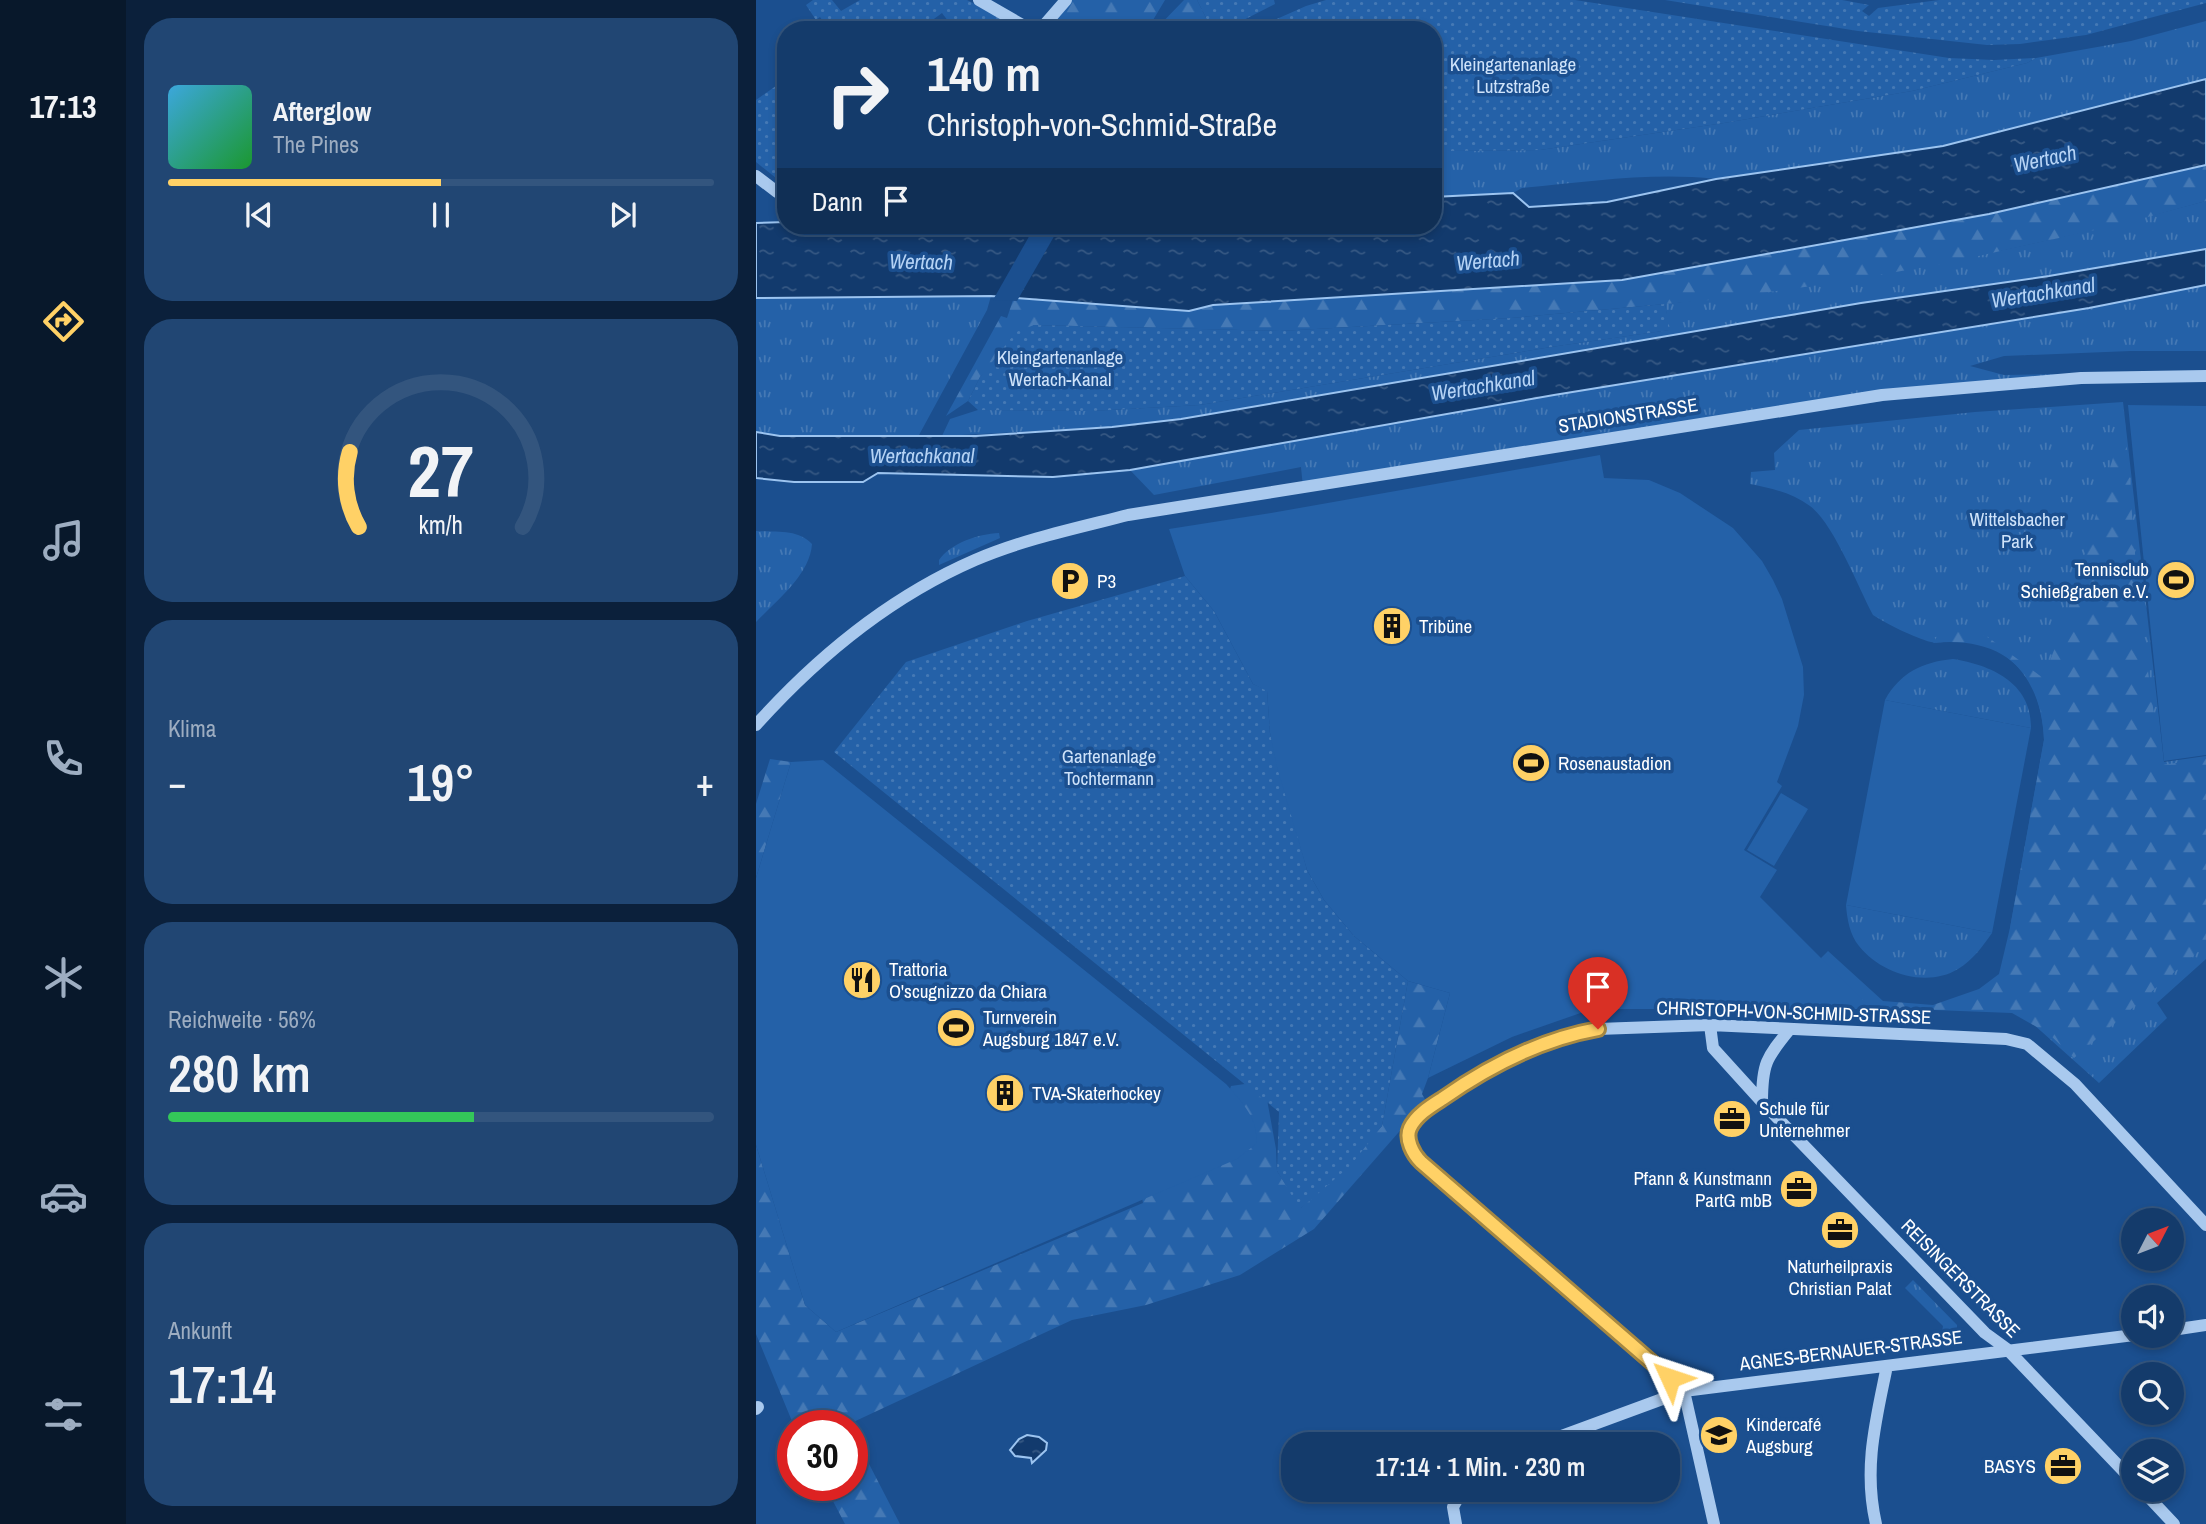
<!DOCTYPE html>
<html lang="de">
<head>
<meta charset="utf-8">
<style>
	:root { --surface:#143b6b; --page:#214673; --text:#f1f3f6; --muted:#9dadc1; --line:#33557e; --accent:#ffd166 }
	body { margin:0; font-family:"Archivo Narrow",sans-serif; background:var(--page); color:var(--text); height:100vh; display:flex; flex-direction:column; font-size:26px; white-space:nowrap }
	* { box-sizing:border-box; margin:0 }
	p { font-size:23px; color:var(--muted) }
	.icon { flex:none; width:38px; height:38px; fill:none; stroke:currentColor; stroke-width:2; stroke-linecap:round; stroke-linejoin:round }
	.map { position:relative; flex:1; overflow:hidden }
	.details { display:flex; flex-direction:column; gap:18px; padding:18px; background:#0b203b; width:630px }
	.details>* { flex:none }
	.banner { position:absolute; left:21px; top:21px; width:665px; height:214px; border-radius:28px; box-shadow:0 4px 10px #0003,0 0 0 2px var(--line); background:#143b6b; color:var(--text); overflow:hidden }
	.needle { width:46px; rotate:48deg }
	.buttons { position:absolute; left:1365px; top:1208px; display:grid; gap:14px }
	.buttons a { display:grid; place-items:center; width:63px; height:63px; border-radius:50%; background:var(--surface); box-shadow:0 4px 10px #0003,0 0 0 2px var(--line); font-size:35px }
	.speed { position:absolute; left:21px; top:1410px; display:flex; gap:14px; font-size:35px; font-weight:700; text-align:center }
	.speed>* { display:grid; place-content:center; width:91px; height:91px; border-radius:50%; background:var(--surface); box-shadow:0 4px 10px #0003,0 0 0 2px var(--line); line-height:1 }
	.speed .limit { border:10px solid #d22; background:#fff; color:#111 }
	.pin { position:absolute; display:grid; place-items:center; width:60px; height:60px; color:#fff; margin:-72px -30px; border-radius:50% 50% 50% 0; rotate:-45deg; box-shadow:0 0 7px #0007 }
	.pin .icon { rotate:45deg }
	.me { position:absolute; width:77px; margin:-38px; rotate:312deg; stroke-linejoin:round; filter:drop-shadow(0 0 5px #0008) }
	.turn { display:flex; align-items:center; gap:24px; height:147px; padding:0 35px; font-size:32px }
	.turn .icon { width:91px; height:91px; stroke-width:2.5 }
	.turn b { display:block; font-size:49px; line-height:60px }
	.then { display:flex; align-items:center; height:66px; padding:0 35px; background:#0003; gap:14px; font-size:26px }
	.big { font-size:52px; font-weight:600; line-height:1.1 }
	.details .tile { flex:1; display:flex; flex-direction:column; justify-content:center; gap:10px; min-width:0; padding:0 24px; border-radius:28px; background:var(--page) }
	.details .dial { align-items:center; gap:0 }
	.dial svg { height:182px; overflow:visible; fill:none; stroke:var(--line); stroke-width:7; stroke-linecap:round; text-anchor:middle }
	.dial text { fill:var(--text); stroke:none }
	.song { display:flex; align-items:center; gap:21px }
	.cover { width:84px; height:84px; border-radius:10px; background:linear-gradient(135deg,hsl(200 70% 55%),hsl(130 70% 35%)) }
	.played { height:7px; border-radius:4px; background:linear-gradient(90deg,var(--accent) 50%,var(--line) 50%) }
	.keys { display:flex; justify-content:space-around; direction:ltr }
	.heat { display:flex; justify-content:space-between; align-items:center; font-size:38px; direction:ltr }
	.charge { height:10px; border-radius:5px; background:linear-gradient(90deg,#34c759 56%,var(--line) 0) }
	.trip { position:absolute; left:525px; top:1432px; width:399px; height:70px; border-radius:28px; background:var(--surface); box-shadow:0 4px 10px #0003,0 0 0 2px var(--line); font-weight:600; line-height:70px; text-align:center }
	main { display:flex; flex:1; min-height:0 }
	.dock { display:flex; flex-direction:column; width:126px; justify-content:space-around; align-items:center; background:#08182b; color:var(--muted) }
	.dock .icon { width:49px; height:49px }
	.dock .selected { color:var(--accent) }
	.dock b { font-size:32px; color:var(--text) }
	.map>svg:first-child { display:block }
</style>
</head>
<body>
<main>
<nav class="dock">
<b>17:13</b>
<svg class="icon selected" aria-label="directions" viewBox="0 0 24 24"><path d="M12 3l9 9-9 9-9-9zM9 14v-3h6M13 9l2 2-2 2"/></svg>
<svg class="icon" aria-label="music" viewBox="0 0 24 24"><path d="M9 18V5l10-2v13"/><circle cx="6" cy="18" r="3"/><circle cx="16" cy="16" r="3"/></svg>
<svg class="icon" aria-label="phone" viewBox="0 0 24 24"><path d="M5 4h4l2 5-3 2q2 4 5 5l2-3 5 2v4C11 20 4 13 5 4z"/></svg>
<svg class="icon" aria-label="climate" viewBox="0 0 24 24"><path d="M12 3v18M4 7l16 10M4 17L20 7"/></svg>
<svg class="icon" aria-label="car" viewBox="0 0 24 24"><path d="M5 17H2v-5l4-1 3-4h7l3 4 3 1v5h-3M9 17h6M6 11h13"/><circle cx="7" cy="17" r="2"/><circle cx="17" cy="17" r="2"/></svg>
<svg class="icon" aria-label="filters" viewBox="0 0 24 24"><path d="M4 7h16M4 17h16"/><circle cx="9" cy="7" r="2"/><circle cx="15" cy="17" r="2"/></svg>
</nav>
<section class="details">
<div class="tile">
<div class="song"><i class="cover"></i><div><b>Afterglow</b><p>The Pines</p></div></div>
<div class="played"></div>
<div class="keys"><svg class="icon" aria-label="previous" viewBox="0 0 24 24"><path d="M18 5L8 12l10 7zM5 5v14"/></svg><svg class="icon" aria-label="pause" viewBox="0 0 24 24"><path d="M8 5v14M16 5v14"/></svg><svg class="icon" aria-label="next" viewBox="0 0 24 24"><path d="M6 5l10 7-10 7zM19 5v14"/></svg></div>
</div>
<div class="tile dial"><svg viewBox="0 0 100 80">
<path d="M14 69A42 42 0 1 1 86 69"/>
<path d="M14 69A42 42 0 0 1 10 36" stroke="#ffd166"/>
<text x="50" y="56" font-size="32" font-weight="700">27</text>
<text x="50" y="72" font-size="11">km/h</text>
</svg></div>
<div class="tile"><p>Klima</p>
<div class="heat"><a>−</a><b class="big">19°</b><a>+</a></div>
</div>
<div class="tile"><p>Reichweite · 56%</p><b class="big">280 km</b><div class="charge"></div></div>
<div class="tile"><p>Ankunft</p><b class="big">17:14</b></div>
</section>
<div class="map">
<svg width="1450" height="1524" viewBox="0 0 1450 1524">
	<defs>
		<pattern id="grass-tufts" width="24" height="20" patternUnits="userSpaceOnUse" patternTransform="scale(1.75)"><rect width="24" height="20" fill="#2461a8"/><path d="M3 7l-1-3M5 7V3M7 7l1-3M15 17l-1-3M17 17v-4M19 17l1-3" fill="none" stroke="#4579b5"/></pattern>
		<pattern id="forest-firs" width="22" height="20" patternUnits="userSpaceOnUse" patternTransform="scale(1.75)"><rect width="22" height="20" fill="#2461a8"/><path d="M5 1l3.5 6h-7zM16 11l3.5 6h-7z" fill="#4579b5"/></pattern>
		<pattern id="garden-dots" width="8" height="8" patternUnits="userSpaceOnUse" patternTransform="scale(1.75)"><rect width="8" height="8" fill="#2461a8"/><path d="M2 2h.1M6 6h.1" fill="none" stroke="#4579b5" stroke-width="1.8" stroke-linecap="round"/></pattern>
		<pattern id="water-ripples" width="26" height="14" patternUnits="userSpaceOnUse" patternTransform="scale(1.75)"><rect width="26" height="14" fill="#123a6d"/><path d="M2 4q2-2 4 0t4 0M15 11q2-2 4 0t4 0" fill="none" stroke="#365883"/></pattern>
	</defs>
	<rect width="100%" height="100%" fill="#1b4f8f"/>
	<path fill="url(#grass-tufts)" d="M1450,21v58l-263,67 -227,33c-65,-7 -128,3 -194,9l-9,5 -80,4v-51h10l2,5 95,-1 184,-27 188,-32 115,-28 9,-5 95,-17z
		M1450,201v48l-157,27 -188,27 -680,116 -69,8 -170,9 8,-17 28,-9 114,1 108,-6 351,-58 118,-17 -4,-26c183,-19 363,-55 541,-103z
		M1450,285v66h-76l-126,5 -34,10 34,9 61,-1 -762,113 -2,-20 -147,28 -24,-25 424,-75 535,-87z
		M235,296l-4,14 -68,125 -139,1 -24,-4v-134z
		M1367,402l41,360 42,-6v203l-49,44 10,15 -68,65 -96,-86 7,-69 34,-188c-2,-52 -28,-96 -86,-100 -8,0 -18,4 -27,2 -16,-4 -44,-18 -58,-27 -15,-28 -39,-91 -63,-109 -18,-13 -39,-18 -60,-22l1,-12 24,-2 -1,-17 25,-23 176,-18z
		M0,531c19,1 43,-2 56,13 -2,31 -36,57 -56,78z
		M243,533l1,5 -61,27v-5c12,-17 39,-26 60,-27z
		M1197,659c38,6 79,24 78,69l-146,-28c15,-27 37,-38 68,-41z
		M1090,905l146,28c-10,14 -19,27 -34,36 -31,19 -77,5 -99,-23 -9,-11 -12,-27 -13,-41z
		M1157,1280l44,45v7l-5,8 -57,9 -2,-11 49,-6 1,-6 -38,-38z"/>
	<path fill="url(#forest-firs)" d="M311,0h98l-18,30h-106z
		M428,0h13l15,30h-57z
		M1450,165v36l-84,23 -175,39 -114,20 -112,16 -210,19 -231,13 -246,-6 -54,52 -12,24 -22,15 55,-100 6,2 7,-21 175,14 24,-6 409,-25 367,-66z
		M1369,422l14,184 22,159 45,-6v186l-132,113 -25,-24 -37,-21 -180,-7 -11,-48 7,-7 55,50 50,4 46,-16 20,-15 11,-46 34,-188c-2,-69 -42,-104 -111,-97l5,-8 25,-11 26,14 54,40c35,-83 52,-172 82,-256z
		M14,759l21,3 -35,116v-74z
		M652,981l42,12 -22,85 -6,16 4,7 -112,128 -74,46 -94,30 -74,15 -223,104 1,2h-56l-38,-92v-189l49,160 31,27 307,-129 -3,-16 83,-77 8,-24 14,-2 21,10 10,55 1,22 24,37 81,-82z
		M96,1431l48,93h-55l-20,-38h27z"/>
	<path fill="url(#garden-dots)" d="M57,0h19l9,11 19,-11h107l37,19 10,11h-59l-13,-17 -23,17h-90l-9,-13 -4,3 -10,-15z
		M441,0h77l1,4 -51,26h-12z
		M570,0h249l374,58 45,2 42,-2 -9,5 -115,28 -188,32 -184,27 -96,1 -1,-5h-10v-116h-181l54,-24z
		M909,0h177l27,5 -7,6 7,5 9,-8 61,-8h267v3l-120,32 -66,9 -33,1 -129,-14z
		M27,81l3,3v102l-30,-24v-62z
		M909,304l5,26 -119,17 -351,58 -108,6 -114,-1 -10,-9 12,-24 36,-45 18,-7 246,6 231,-13z
		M429,576l29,35 39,73 14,6 3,43 37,137 17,30 30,36 54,45 -26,145 -32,40 -50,43 -23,-38 2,-59 -445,-360 72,-90 121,-41z"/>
	<path fill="#2461a8" d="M1372,405l78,1v349l-42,6z
		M844,455l4,23 45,2 31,13 53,35 29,33 11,19 9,19 21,68 1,28 -6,31 -21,56 5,4 -38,64 33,20 -17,27 112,112h-280l-80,28 -84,41 22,-85 -42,-12 -54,-45 -30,-36 -17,-30 -30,-103 -7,-34 -3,-42 -14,-7 -39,-73 -29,-35 -16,-47 102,-16z
		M1129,700l146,28 -39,205 -146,-28z
		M67,760l403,324c16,18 33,35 30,60l-19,15 -401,173 -31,-27 -49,-160v-267l35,-116z
		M1025,793l27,16 -34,57 -27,-16z"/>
	<path fill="url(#water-ripples)" stroke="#9cc4f0" stroke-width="2" d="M1450,79v86l-217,49 -367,66 -409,25 -24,6 -198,-15 -235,2v-75l30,-1v4h283l49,4 13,-4h302v-29l80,-4 16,14 78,-5 109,-23 227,-33z
		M1450,249v36l-117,23 -535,87 -424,75 -77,7 -175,-4 -15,9h-69l-38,-4v-46l24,4h196l136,-9 69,-8 680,-116 188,-27z
		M271,1435l12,2 8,6 -1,7 -14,13 -1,-5 -16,-2 -5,-6 9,-11z"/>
	<path fill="#1b4f8f" d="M279,226h25l-43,75 -24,-1z"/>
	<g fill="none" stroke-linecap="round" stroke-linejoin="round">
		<path stroke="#a9c9ee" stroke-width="12" d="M223,0l52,30
			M284,30l26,-30
			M0,176l21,16h9
			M0,725c62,-69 134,-128 219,-165 49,-21 102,-32 153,-45l754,-120 199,-17 125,-2
			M954,1025l3,23 49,54 223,231 22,16 126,132
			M1006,1102c0,-38 4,-44 28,-73
			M1416,1330l34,-5
			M0,1409l2,-2
			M784,1444l144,-53 450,-56
			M1385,1489l33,35
			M700,1524l-3,-17 10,-18
			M958,1524l-30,-133 -263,-229 -9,-12 -4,-18c17,-43 146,-95 190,-103l112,-4 296,14 21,5 48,40 131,141
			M1120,1524c-13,-56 0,-104 11,-158"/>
	</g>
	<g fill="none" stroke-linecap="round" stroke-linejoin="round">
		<g stroke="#a68842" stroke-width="18">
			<path id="route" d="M842,1029c-56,10 -109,37 -156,70 -11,7 -26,16 -32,29 -5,11 3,26 11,34l249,216"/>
		</g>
		<use href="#route" stroke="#ffd166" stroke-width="12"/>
	</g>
	<defs>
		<g id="stadium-disc" transform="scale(2.0125)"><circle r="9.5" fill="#ffd166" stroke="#1b4f8f"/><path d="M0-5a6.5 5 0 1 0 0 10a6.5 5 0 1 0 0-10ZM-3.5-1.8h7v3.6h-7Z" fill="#111"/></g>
		<g id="parking-disc" transform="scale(2.0125)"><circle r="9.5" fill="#ffd166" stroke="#1b4f8f"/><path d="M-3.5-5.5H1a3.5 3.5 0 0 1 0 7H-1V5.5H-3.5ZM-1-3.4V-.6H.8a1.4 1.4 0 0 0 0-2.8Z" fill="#111"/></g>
		<g id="building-disc" transform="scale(2.0125)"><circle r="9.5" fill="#ffd166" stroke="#1b4f8f"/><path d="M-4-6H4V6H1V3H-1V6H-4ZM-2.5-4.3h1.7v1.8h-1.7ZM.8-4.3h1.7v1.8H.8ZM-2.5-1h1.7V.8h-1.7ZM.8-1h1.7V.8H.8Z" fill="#111"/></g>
		<g id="restaurant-disc" transform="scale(2.0125)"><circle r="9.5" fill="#ffd166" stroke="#1b4f8f"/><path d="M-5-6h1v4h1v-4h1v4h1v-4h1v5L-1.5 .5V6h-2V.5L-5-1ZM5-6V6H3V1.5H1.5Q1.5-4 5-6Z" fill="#111"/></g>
		<g id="office-disc" transform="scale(2.0125)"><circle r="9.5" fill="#ffd166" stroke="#1b4f8f"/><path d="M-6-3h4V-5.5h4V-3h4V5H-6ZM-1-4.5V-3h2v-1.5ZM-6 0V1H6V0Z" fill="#111"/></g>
		<g id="school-disc" transform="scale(2.0125)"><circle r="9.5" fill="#ffd166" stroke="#1b4f8f"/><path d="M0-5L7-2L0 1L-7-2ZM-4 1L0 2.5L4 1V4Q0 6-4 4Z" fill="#111"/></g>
	</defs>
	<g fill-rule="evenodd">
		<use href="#stadium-disc" x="1420" y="580"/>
		<use href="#parking-disc" x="314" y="581"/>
		<use href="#building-disc" x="636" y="626"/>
		<use href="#stadium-disc" x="775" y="763"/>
		<use href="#restaurant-disc" x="106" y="980"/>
		<use href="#stadium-disc" x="200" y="1028"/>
		<use href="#building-disc" x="249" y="1093"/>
		<use href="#office-disc" x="976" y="1119"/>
		<use href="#office-disc" x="1043" y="1189"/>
		<use href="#office-disc" x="1084" y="1230"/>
		<use href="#school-disc" x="963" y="1435"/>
		<use href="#office-disc" x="1307" y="1466"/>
	</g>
	<g text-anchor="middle" stroke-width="7" stroke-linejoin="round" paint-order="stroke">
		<g font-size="19" fill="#cfe3fa" stroke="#1b4f8f">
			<text x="757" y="71">Kleingartenanlage<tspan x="757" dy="22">Lutzstraße</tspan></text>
			<text x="304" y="364">Kleingartenanlage<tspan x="304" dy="22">Wertach-Kanal</tspan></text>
			<text x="1261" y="526">Wittelsbacher<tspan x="1261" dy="22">Park</tspan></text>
			<text x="353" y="763">Gartenanlage<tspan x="353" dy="22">Tochtermann</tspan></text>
		</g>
		<g font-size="19" fill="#fff" stroke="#1b4f8f">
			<text transform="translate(872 415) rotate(-9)" y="7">STADIONSTRASSE</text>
			<text transform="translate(1038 1012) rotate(2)" y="7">CHRISTOPH-VON-SCHMID-STRASSE</text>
			<text transform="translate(1205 1278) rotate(45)" y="7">REISINGERSTRASSE</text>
			<text transform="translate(1095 1350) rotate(-7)" y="7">AGNES-BERNAUER-STRASSE</text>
		</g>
		<g font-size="19" fill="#fff" stroke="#1b4f8f" text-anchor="start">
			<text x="1393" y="576" text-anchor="end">Tennisclub<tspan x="1393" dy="22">Schießgraben e.V.</tspan></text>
			<text x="341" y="588">P3</text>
			<text x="663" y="633">Tribüne</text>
			<text x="802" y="770">Rosenaustadion</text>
			<text x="133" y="976">Trattoria<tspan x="133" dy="22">O'scugnizzo da Chiara</tspan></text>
			<text x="227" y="1024">Turnverein<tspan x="227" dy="22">Augsburg 1847 e.V.</tspan></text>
			<text x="276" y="1100">TVA-Skaterhockey</text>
			<text x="1003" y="1115">Schule für<tspan x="1003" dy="22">Unternehmer</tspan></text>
			<text x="1016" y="1185" text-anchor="end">Pfann &amp; Kunstmann<tspan x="1016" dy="22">PartG mbB</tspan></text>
			<text x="1084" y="1273" text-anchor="middle">Naturheilpraxis<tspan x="1084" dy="22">Christian Palat</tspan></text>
			<text x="990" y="1431">Kindercafé<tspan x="990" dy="22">Augsburg</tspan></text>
			<text x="1280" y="1473" text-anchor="end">BASYS</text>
		</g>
		<g font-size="21" font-style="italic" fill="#b5d3f5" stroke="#1b4f8f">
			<text transform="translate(1289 159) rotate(-12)" y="7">Wertach</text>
			<text transform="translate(732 261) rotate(-5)" y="7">Wertach</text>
			<text transform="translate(165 262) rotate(1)" y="7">Wertach</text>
			<text transform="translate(1287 293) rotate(-9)" y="7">Wertachkanal</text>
			<text transform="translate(727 386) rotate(-9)" y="7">Wertachkanal</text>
			<text x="166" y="463">Wertachkanal</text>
		</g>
	</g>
</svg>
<div class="buttons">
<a><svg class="needle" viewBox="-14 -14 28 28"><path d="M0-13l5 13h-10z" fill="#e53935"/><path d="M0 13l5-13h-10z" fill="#9dadc1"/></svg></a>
<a><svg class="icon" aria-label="sound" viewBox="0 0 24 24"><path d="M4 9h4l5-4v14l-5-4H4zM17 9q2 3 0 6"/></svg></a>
<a><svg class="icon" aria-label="search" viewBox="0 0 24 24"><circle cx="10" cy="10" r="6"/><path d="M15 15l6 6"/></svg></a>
<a><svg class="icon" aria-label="layers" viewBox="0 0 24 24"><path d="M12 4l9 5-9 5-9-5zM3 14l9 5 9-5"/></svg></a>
</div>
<div class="speed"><div class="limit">30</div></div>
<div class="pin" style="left:842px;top:1029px;background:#d93025"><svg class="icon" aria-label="arrive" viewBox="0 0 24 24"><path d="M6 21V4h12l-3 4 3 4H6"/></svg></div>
<svg class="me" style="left:914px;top:1378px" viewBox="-20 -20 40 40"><path d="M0-17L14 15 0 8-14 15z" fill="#ffd166" stroke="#fff" stroke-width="4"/></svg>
<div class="trip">17:14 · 1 Min. · 230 m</div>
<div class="banner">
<div class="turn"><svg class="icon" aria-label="right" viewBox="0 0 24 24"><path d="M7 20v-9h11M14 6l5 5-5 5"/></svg><div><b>140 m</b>Christoph-von-Schmid-Straße</div></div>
<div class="then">Dann<svg class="icon" aria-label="arrive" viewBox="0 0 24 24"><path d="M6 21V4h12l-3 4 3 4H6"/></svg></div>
</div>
</div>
</main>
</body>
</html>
